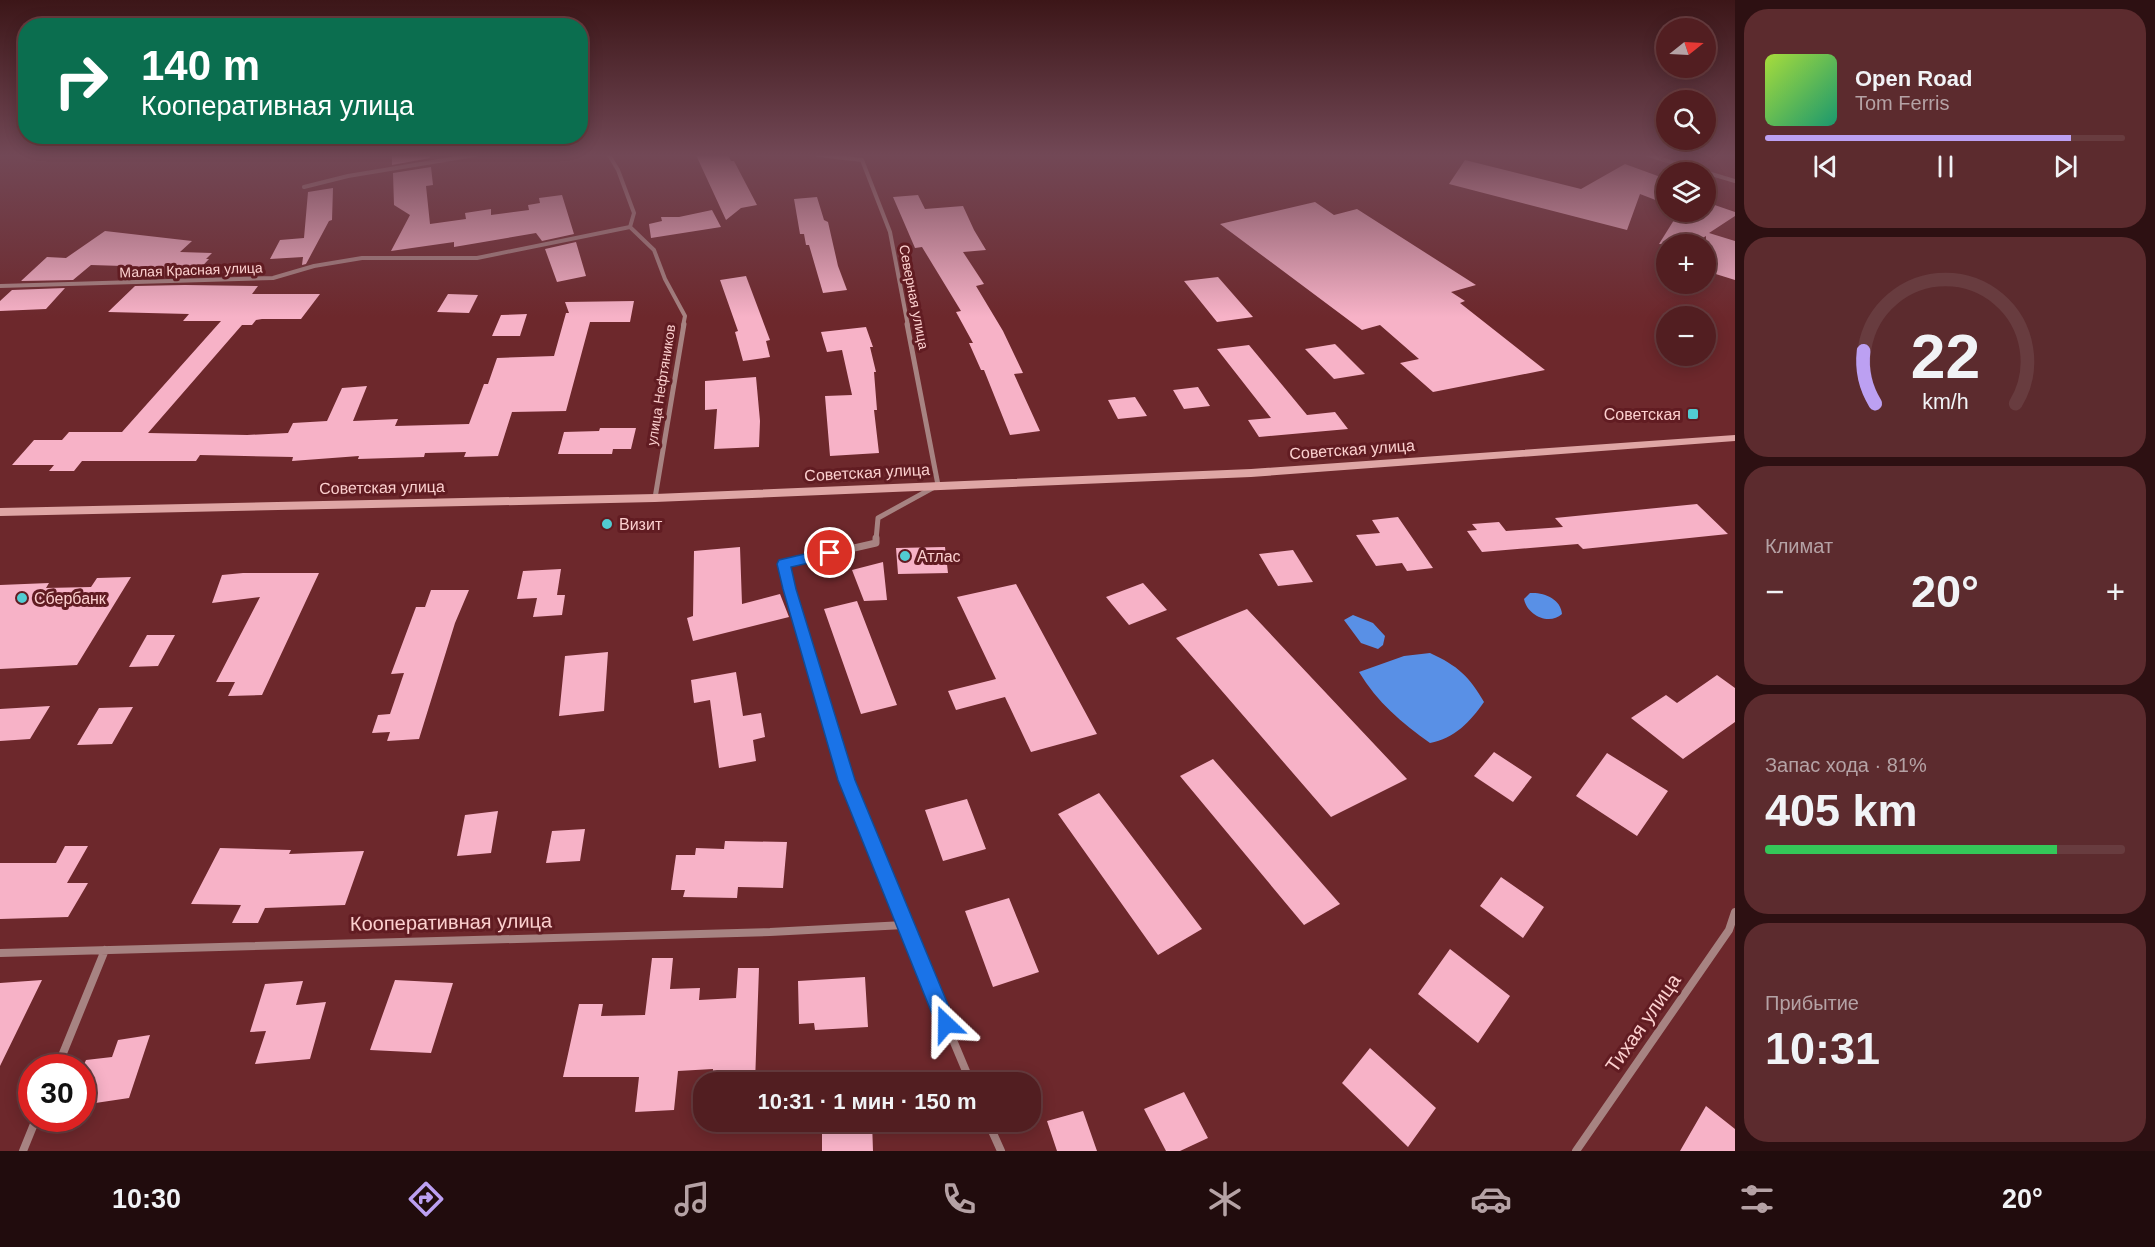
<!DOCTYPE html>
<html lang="ru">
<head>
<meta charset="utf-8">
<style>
	:root { --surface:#521e21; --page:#5c2b2e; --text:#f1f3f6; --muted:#b5a2a5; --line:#683c3f; --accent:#bca0f2 }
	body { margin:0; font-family:Helvetica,sans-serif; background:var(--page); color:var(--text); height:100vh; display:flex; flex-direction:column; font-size:22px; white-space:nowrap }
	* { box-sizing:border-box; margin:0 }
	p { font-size:20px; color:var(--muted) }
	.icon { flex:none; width:33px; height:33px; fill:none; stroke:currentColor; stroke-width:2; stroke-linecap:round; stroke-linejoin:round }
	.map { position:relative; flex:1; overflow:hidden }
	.sheet { display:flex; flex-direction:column; gap:9px; padding:9px; background:#2d1012; width:420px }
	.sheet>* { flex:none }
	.banner { position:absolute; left:18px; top:18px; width:570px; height:126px; border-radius:24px; box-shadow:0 3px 15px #0003,0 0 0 2px var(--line); background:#0b6e4f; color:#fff; overflow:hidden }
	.needle { width:39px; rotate:72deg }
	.tools { position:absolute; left:1656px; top:18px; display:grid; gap:12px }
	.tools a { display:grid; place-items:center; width:60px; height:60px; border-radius:50%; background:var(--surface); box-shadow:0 3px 15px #0003,0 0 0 2px var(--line); font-size:30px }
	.speed { position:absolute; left:18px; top:1054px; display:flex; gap:12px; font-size:30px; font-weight:700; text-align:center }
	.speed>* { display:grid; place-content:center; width:78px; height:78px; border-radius:50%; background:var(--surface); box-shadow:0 3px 15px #0003,0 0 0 2px var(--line); line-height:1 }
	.speed .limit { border:9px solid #d22; background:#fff; color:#111 }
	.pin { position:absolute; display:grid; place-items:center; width:51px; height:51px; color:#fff; margin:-26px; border:3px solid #fff; border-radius:50%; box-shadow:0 2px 6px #0007 }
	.me { position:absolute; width:66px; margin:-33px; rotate:337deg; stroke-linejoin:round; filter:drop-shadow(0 0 4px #0008) }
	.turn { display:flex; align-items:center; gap:21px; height:126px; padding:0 24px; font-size:27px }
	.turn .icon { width:78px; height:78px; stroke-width:2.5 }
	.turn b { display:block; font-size:42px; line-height:51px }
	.big { font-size:45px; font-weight:700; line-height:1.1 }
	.sheet .tile { flex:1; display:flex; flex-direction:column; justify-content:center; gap:9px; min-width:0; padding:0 21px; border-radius:24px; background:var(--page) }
	.sheet .dial { align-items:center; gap:0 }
	.dial svg { height:156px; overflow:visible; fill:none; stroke:var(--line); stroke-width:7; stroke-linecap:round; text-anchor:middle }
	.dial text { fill:var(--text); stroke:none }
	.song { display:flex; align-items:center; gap:18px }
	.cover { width:72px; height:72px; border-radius:9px; background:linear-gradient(135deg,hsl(80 70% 55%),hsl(160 70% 35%)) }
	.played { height:6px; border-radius:3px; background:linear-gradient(90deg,var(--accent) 85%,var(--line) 85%) }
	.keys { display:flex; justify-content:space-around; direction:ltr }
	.heat { display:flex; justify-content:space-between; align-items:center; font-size:33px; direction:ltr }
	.charge { height:9px; border-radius:4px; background:linear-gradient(90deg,#34c759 81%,var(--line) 0) }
	.trip { position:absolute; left:693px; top:1072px; width:348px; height:60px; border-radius:24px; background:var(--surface); box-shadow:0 3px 15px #0003,0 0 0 2px var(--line); font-weight:700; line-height:60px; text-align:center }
	.menu { display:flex; height:96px; justify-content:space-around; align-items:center; background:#210c0d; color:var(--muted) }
	.menu .icon { width:42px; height:42px }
	.menu .on { color:var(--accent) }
	.menu b { font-size:27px; color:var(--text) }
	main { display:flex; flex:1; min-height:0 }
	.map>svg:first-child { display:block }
</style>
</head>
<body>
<main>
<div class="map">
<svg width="1735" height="1151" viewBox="0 0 1735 1151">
	<rect width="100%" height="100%" fill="#6d282c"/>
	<path fill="#5990e6" d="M1530,593c14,-1 31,6 32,21 -13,12 -35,1 -38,-15z
		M1353,615l20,8 12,13 -2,9 -5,4 -17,-6 -17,-23z
		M1430,653c28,13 39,23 54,49 -13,19 -30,37 -54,41 -28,-20 -53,-41 -71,-71l45,-16z"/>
	<path fill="#f7b2c7" d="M392,155h37l1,3 -38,7z
		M696,155h32l3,6h3l23,44 -16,3 -15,12z
		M1465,160l116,29 44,-25 41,15v25l-26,-10 -13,36 -178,-46z
		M431,167l2,18 -7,1 4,38 36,-5 -1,-6 26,-4v6l38,-5 -1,-5 12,-2 -1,-5 23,-3 12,39 -32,7 -6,-8 -82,14v-5l-63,9 19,-36 -16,-10 -1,-32z
		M333,188l-1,32 -3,1 -23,43 -4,1 1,-8 -33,2 10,-19 24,-2 4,-46z
		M918,195l7,14 38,-3 11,24 12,20 -23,2 21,32 -8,2 27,45 20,42 -9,1 26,57 -30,4 -26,-65h-3l-12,-27h4l-17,-31 5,-1 -39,-64 -7,1 -22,-51z
		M817,197l7,23 4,2 10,44 9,24 -24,3 -14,-48h-3l-2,-11h-4l-6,-35z
		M1315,202l19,13 23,-6 119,76 -25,7 14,9 -5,2 85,67 -112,22 -33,-29 19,-4 -39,-34 -18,5 -142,-106z
		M1706,202l29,10v4l-26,17 26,8v39l-29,-9v-35l-14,8h-33l20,-32h27z
		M712,210l9,17 -70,11 -2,-14 13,-3 -1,-4h18z
		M105,231l87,10 -12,11 32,1 -6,6h3l-16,17 -49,2 11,-11 -64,-2 -18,15 -52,1 26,-24 19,1z
		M576,242l10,34 -29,6 -12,-33z
		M746,276l24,64 -4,1 4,16 -27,4 -8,-29 3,-1 -18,-51z
		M1218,277l35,40 -36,5 -33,-41z
		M185,285l73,1 -6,8h68l-19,25h-39l-6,1 -4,5h-10l-94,108 99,2 41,-2 5,-10 34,-2 15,-33 25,-2 -14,35 45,-2 -3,7 74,-2 15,-40h4l9,-26 57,-2 12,-43h3l-4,-11 69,-1 -4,21h-40l-24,89 -54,1 -14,44 -34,1 2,-5 -41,1 -1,4 -66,2 1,-3 -67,5 1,-4 -93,-2 -4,6h-114l-8,10h-25l5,-6h-42l22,-25h28l7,-8h53l99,-111h-38l6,-7 -81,-2 27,-26z
		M65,288l-19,21 -46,2v-10l12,-11z
		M448,294l30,1 -9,18 -32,-1z
		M527,314l-7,22h-28l9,-21z
		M866,327l7,20h-3l6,25h-2l3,38h-3l5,43 -49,3 -5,-60 27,-1 -10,-45 -15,2 -6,-20z
		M1335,344l30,30 -31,5 -29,-30z
		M1249,345l58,70 28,-3 13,17 -89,8 -11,-17 23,-2 -54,-69z
		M756,377l4,44 -1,26 -45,2 3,-40 -12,1v-29z
		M1198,387l12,19 -26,3 -11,-19z
		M1135,397l12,19 -29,3 -10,-19z
		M600,428h36l-5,21h-18l-1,5h-54l6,-22 35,-1z
		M1697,504l31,30 -145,15 -5,-5 -96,8 -15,-21 10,-1 -5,-6 27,-2 7,9 57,-4 -8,-9z
		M1398,517l35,51 -26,3 -5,-8 -26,3 -20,-31 24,-2 -8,-13z
		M740,547l2,57 38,-10 9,23 -96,24 -6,-23 6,-2 1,-65z
		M945,547l3,26 -50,1 -2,-26z
		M1293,550l20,32 -35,4 -19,-32z
		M883,562l4,38 -23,1 -12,-31z
		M561,569l-4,26h8l-3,20 -29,2 4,-19 -20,1 6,-28z
		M243,573h76l-57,122 -34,1 7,-14h-19l44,-85 -48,6 10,-28z
		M131,577l-54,88 -77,4v-84l49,-2 -3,5 45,-1 6,-9z
		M1143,583l24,27 -38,15 -23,-28z
		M1016,584l81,150 -66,18 -26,-55 -49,13 -8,-19 48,-12 -39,-82z
		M431,590h38l-14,33 -36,116 -32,2 3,-9 -18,1 6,-18 12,-1 14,-41 -13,1 25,-67h9z
		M857,601l40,104 -36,9 -37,-105z
		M1247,609l160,170 -76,38 -155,-179z
		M147,635h28l-17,31 -29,1z
		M608,652l-4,59 -45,5 6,-60z
		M736,672l7,44 18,-3 4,24 -12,3 3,21 -37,7 -9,-68 -16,3 -3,-23z
		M1717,675l18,13v34l-52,37 -52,-41 35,-23 11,8z
		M50,706l-20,33 -30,2v-32z
		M133,707l-21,37 -35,1 22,-37z
		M1494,752l38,25 -19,25 -39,-26z
		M1607,753l61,38 -31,45 -61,-40z
		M1213,759l127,145 -36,21 -124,-149z
		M1099,793l103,136 -44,26 -100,-141z
		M967,799l19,50 -43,12 -18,-51z
		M498,811l-7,42 -34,3 8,-41z
		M585,829l-5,32 -34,2 6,-32z
		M725,841l62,1 -4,46 -45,-1 -1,11 -54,-1 2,-7h-14l5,-35h19l1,-7 28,1z
		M65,846h23l-21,37h21l-20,34 -68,2v-56h56z
		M220,848l71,2 -2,4 75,-3 -19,54 -80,3 -7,15h-26l9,-18 -50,-1z
		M1501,877l43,30 -21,31 -43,-32z
		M1009,898l30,74 -46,15 -28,-76z
		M1450,949l60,47 -32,47 -60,-49z
		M652,958h21l-3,31 30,-1 -1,12 37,-2 2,-30h21l-4,115h-43l1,-14 -35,2 -4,39 -39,2 4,-35h-76l16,-73h24l-2,12 44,-1z
		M865,977l3,50 -53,3 -1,-7 -15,1 -1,-43z
		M42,980l-42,86v-83z
		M395,980l58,3 -22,70 -61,-3z
		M303,981l-7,24 30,-3 -16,57 -55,5 11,-33 -16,1 15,-48z
		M150,1035l-21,63 -47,7v-36l4,-9 26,-3 6,-17z
		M1370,1048l66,60 -28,39 -66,-64z
		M1184,1092l24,46 -28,13h-14l-22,-42z
		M1706,1106l29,23v22h-55z
		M1083,1111l14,40h-40l-10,-30z
		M822,1122h50l1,29h-51z"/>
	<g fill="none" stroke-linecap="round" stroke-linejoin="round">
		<path stroke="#a78382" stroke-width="4" d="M609,155l9,15 16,43 -4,14 24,23 11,29 20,37 -2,10
			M818,155l44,5 28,72 18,94
			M1648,155l87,26
			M304,187l44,-11 127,-21
			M0,286l273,-8 41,-12 48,-8h115l153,-31"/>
		<path stroke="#a78382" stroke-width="5" d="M655,498l29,-174
			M876,540l2,-22 60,-33 -31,-161"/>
		<path stroke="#a78382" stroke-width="7" d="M859,810l-39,-113 -36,-133 92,-21v-5"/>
		<path stroke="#a78382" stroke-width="8" d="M859,809l32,83 80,191
			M0,953l770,-21 134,-7
			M57,1068l48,-118
			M988,1122l13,29
			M23,1151l13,-32
			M1576,1151l153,-221 6,-18"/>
		<path fill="#dfa6a5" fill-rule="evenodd" d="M1735,435v6l-484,36 -596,25 -655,14v-8l655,-14 596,-25z"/>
	</g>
	<linearGradient id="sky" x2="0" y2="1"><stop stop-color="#3c1618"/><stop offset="0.49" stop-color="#724856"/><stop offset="1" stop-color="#724856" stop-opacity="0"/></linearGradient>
	<rect width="1735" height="317" fill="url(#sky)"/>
	<path fill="#1a73e8" stroke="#114b97" stroke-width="1.5" d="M830,548l7,5 -2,4 -44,10 5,22 59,191 101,244 -3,7 -7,3 -7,-3 -101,-251 -55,-191 -6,-25 2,-4z"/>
	<g fill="#51ccd2" stroke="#611c22" stroke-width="2">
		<rect x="1687" y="408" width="12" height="12" rx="3"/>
		<circle cx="607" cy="524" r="6"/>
		<circle cx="905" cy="556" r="6"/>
		<circle cx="22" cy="598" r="6"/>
	</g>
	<g text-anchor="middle" stroke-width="6" stroke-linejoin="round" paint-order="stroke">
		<g font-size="14" fill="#fcd0cf" stroke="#611c22">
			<text transform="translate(191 270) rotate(-2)" y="5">Малая Красная улица</text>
			<text transform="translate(914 297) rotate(79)" y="5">Северная улица</text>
			<text transform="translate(661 385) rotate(-81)" y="5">улица Нефтяников</text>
		</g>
		<g font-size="16" fill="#fcd0cf" stroke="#611c22" text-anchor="start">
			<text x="1681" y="420" text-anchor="end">Советская</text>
			<text x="619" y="530">Визит</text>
			<text x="917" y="562">Атлас</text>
			<text x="34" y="604">Сбербанк</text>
		</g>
		<g font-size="16" fill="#fcd0cf" stroke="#611c22">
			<text transform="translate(1352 449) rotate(-4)" y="6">Советская улица</text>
			<text transform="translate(867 472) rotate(-3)" y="6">Советская улица</text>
			<text transform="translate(382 487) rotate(-1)" y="6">Советская улица</text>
		</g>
		<g font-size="20" fill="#fcd0cf" stroke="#611c22">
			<text transform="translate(451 922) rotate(-1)" y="7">Кооперативная улица</text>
			<text transform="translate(1643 1023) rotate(-55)" y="7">Тихая улица</text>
		</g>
	</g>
</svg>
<div class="tools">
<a><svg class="needle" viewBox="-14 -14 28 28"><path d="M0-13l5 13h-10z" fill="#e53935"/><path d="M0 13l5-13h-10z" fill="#b5a2a5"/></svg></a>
<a><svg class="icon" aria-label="search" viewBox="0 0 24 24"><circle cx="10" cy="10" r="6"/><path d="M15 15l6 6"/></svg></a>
<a><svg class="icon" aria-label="layers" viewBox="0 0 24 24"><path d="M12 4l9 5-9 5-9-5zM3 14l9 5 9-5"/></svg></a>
<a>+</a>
<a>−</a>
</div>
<div class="speed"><div class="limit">30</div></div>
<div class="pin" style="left:830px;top:553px;background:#d93025"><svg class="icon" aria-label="arrive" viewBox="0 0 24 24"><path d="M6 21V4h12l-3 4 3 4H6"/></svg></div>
<svg class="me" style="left:946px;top:1024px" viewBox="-20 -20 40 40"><path d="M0-17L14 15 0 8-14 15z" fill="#1a73e8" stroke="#fff" stroke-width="4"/></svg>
<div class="trip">10:31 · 1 мин · 150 m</div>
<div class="banner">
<div class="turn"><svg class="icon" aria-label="right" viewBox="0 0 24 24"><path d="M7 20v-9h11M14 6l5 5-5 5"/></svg><div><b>140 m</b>Кооперативная улица</div></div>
</div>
</div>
<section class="sheet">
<div class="tile">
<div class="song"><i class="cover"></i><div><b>Open Road</b><p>Tom Ferris</p></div></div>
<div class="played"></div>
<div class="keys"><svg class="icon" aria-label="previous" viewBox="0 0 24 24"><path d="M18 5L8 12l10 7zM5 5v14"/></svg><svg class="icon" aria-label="pause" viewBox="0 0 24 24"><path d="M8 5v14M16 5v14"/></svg><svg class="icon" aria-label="next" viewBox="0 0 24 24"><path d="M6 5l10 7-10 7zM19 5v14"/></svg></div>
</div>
<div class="tile dial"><svg viewBox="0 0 100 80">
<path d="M14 69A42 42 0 1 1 86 69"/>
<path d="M14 69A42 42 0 0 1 8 42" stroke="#bca0f2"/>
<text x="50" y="56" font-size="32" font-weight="700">22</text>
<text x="50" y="72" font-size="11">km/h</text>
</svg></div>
<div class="tile"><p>Климат</p>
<div class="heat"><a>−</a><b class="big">20°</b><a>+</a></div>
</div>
<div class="tile"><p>Запас хода · 81%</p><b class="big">405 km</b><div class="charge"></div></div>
<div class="tile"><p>Прибытие</p><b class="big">10:31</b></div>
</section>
</main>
<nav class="menu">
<b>10:30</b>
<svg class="icon on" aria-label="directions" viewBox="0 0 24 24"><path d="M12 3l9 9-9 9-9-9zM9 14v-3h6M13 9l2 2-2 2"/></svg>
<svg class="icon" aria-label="music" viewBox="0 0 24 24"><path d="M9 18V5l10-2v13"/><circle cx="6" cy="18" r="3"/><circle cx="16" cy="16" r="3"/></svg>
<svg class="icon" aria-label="phone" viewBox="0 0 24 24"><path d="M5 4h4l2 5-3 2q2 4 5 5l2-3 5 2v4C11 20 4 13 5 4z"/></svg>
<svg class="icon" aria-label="climate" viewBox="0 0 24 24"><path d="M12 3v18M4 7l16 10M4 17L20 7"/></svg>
<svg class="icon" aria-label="car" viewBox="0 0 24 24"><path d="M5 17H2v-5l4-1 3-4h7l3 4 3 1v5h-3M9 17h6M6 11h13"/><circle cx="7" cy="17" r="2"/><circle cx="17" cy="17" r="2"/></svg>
<svg class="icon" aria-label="filters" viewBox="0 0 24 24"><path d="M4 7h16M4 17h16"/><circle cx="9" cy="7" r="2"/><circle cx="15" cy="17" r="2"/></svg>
<b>20°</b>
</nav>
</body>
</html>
